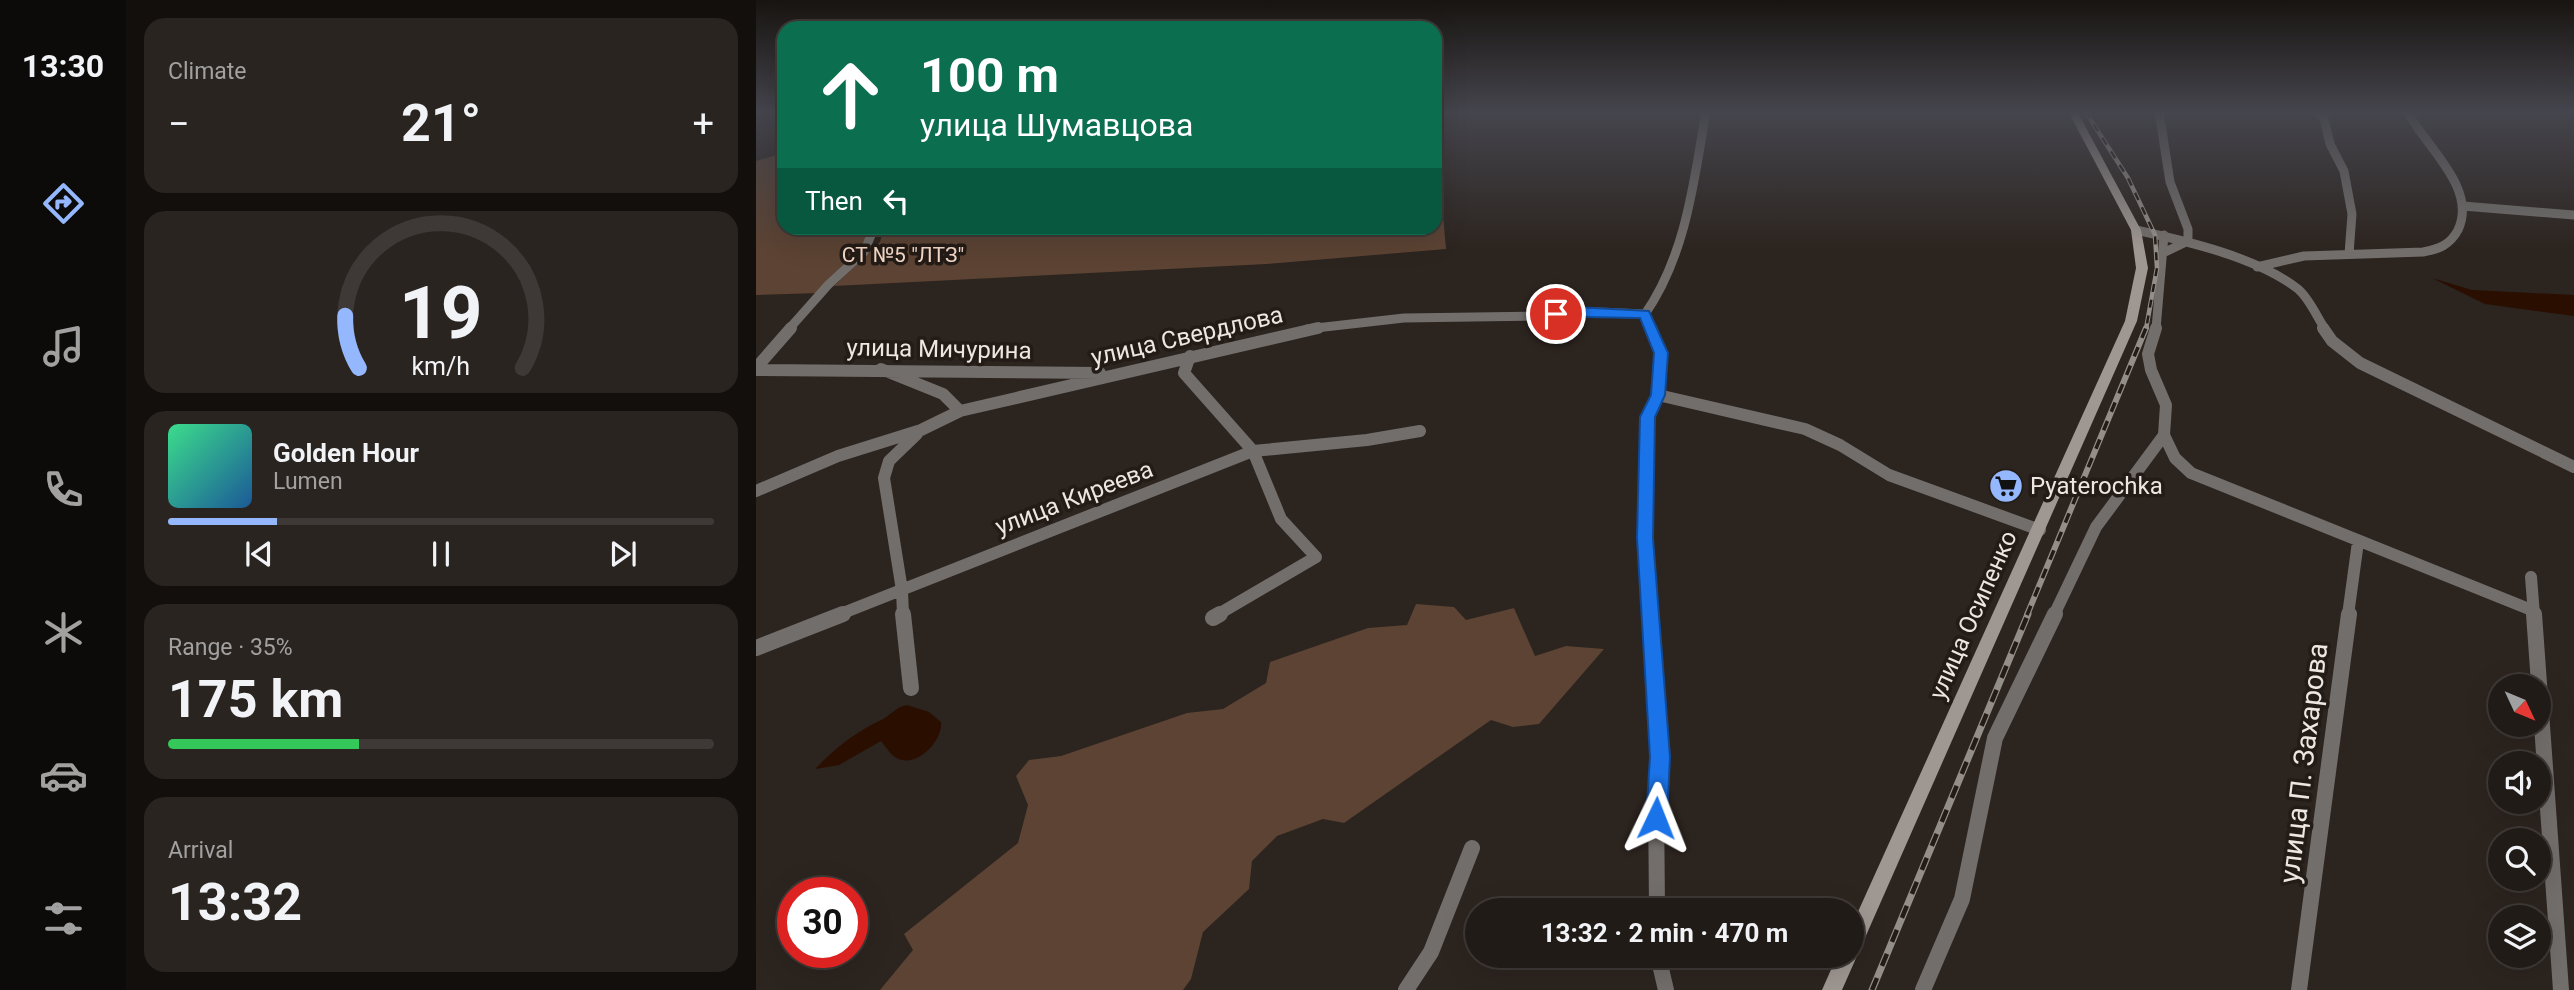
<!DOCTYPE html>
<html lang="en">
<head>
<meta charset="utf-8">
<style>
	:root { --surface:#211b17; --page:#292420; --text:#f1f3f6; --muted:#a2a1a1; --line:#3e3936; --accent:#94b7fd }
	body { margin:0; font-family:Roboto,sans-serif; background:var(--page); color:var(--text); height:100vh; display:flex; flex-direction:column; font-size:26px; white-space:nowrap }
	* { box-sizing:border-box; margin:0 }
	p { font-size:23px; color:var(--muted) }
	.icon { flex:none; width:38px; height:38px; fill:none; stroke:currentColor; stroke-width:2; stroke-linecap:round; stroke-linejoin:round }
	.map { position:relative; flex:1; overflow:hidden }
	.drawer { display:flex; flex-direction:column; gap:18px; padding:18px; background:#120f0d; width:630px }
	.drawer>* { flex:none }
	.guide { position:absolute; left:21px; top:21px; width:665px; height:214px; border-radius:21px; box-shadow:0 7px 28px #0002,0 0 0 2px var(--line); background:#0b6e4f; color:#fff; overflow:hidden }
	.needle { width:46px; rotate:134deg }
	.fabs { position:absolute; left:1732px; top:674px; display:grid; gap:14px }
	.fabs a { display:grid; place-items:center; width:63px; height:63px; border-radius:50%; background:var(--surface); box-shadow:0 7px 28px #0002,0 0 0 2px var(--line); font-size:35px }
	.speed { position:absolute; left:21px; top:877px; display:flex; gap:14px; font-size:35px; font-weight:700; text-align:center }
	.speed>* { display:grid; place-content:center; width:91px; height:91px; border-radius:50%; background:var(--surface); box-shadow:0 7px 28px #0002,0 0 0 2px var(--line); line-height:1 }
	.speed .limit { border:10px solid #d22; background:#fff; color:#111 }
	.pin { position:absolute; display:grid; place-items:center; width:60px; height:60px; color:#fff; margin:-30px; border:4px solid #fff; border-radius:50%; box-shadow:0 2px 7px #0007 }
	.me { position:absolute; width:77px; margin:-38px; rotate:2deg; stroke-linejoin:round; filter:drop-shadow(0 0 5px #0008) }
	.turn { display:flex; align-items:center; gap:24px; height:147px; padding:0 28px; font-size:32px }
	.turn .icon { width:91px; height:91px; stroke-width:2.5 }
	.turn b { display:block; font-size:49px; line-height:60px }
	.then { display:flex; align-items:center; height:66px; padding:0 28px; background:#0003; gap:14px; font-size:26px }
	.big { font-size:52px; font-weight:700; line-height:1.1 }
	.drawer .card { flex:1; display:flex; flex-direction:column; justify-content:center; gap:10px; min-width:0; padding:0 24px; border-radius:21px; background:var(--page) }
	.drawer .dial { align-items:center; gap:0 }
	.dial svg { height:182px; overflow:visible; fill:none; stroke:var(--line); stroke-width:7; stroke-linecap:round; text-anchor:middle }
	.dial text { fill:var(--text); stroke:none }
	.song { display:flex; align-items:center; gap:21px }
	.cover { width:84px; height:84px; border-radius:10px; background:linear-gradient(135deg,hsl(150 70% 55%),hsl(210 70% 35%)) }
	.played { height:7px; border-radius:4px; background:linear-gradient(90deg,var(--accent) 20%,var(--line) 20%) }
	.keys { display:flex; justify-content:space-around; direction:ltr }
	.heat { display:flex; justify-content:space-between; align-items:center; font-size:38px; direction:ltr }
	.charge { height:10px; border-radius:5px; background:linear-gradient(90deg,#34c759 35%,var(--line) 0) }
	.trip { position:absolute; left:709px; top:898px; width:399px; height:70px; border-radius:35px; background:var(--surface); box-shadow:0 7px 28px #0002,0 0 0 2px var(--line); font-weight:700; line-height:70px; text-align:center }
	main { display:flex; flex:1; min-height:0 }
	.tabs { display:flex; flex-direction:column; width:126px; justify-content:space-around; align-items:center; background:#0d0b09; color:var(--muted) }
	.tabs .icon { width:49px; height:49px }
	.tabs .selected { color:var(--accent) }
	.tabs b { font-size:32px; color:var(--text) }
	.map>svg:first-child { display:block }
</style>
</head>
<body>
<main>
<nav class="tabs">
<b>13:30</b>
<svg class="icon selected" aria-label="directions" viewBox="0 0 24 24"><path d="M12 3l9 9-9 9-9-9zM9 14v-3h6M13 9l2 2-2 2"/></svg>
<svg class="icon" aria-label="music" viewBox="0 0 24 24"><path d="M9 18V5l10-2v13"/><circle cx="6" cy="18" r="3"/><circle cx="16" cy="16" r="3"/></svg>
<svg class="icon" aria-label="phone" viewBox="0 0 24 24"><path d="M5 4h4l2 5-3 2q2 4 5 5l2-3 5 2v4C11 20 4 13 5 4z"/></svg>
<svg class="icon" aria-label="climate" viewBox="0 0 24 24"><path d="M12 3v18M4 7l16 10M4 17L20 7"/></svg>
<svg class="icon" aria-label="car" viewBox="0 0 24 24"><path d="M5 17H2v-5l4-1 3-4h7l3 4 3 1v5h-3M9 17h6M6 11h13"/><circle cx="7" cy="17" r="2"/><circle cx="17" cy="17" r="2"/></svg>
<svg class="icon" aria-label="filters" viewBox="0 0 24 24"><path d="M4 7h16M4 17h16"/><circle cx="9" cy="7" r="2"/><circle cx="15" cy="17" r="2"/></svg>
</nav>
<section class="drawer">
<div class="card"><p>Climate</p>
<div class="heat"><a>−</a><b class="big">21°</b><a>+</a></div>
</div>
<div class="card dial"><svg viewBox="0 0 100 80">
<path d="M14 69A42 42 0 1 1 86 69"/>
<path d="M14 69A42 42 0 0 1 8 46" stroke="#94b7fd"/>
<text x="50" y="56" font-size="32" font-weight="700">19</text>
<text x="50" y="72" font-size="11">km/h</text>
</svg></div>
<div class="card">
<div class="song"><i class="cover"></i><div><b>Golden Hour</b><p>Lumen</p></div></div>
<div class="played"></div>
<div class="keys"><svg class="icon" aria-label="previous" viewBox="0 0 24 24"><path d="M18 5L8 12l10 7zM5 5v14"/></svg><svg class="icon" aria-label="pause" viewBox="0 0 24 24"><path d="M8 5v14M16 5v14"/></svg><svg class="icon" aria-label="next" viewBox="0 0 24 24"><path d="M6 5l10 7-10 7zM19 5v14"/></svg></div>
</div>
<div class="card"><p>Range · 35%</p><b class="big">175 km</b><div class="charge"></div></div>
<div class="card"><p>Arrival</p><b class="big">13:32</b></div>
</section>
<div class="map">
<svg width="1818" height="990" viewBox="0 0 1818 990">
	<rect width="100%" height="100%" fill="#2c241f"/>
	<path fill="#5c4333" d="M679,124l11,125 -179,15 -433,22 46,-44 4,-14h551z
		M28,153v75h85l-4,21 -45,44 -64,2v-134z
		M660,604l38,3 12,13 48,-12 21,48 31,-10 38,3 -65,75 -26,3 -22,-7 -147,103 -21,-4 -46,17 -25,25 -3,28 -46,43 -12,47 -8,11h-303l33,-40 -9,-16 114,-91 10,-38 -12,-29 13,-16 32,-4 126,-43 36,-4 43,-26 4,-21 98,-34 39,-3z"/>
	<path fill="#2a0e00" d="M1676,278l40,12 102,5v21l-89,-12z
		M151,705l22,7 12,10c2,17 -20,42 -39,38 -10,-2 -15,-12 -21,-19l-42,24 -24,4c23,-23 39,-36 68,-50 9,-5 13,-12 24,-14z"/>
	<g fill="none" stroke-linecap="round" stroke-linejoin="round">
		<path stroke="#726e6b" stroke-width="9" d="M1403,111l11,71 18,47v12l-25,12
			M1559,111l9,7 6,26 14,27 8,43 -3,40
			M1707,206l111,9
			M1380,230c50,11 121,27 162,59 11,9 19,28 27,40
			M1501,267l47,-11 119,-4c16,-3 27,-7 35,-22 20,-42 -33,-84 -51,-119
			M33,329l39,-44 36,-33 10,-24
			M551,329l97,-11 133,-2 38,-5 70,3
			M895,329l-6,-15c41,-59 49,-133 61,-203
			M1400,329l8,-94"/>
		<path stroke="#726e6b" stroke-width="12" d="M1400,328l-8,26 3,16 15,35 -2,30 11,23 16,15 343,138
			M1567,328l9,13 28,22 214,104
			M434,356l-6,17 69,78 28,68 35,38 -99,58
			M0,368l35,-40
			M125,369l62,25 17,17
			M0,370l344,3
			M902,395l147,34 35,16 49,30 151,55
			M0,491l82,-35 83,-26 39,-19 358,-83
			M1775,577l3,38
			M82,615l415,-164 114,-11 53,-9
			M147,615l-1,-25 -18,-112 5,-17 28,-27
			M894,615l-5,-77 3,-121 10,-22 3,-42 -10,-25
			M1298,615l42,-88 68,-92
			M1592,615l10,-73"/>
		<path stroke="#726e6b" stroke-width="16" d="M147,614l8,74
			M894,614l10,143 -4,38 1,115
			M1778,614l27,376
			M457,618l7,-4
			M0,648l87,-34
			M902,956l8,34
			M650,990l25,-38 41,-104
			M1167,990l39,-91 33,-161 60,-124
			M1543,990l50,-376"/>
		<path fill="#9e9792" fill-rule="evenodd" d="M1312,111h9l64,119 7,38 -11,53 -295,669h-20l15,-34h15v-31l273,-604 11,-53 -5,-38z"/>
		<g stroke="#948e89" stroke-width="4.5">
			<path id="rail-far2" d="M1329,111l43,67 27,57 2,33 -11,61"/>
		</g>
		<g stroke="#948e89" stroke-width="6">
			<path id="rail-far1" d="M1271,615l119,-287"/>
		</g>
		<g stroke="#948e89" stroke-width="7">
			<path id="rail" d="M1116,990l156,-376"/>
		</g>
		<use href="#rail-far2" stroke="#231b16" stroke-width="2.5" stroke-dasharray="8" stroke-linecap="butt"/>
		<use href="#rail-far1" stroke="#231b16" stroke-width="3.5" stroke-dasharray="10" stroke-linecap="butt"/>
		<use href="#rail" stroke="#231b16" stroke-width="4.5" stroke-dasharray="13" stroke-linecap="butt"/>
	</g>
	<linearGradient id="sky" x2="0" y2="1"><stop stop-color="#181411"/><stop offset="0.45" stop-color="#45454d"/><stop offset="1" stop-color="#45454d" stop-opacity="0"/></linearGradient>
	<rect width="1818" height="249" fill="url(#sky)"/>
	<path fill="#1a73e8" stroke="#114b97" stroke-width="2" d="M819,307l74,4 19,42 -3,42 -10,22 -2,121 17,219 -3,61 -3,7 -8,2 -7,-2 -3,-7 4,-61 -13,-219 3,-121 11,-22 3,-42 -14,-35c-14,-1 -86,0 -91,-4z"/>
	<defs>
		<g id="supermarket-disc" transform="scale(1.75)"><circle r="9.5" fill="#94b7fd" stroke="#231b16"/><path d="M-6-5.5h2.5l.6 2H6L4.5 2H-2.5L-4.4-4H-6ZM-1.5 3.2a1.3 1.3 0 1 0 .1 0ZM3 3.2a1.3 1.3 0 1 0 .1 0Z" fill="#111"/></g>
	</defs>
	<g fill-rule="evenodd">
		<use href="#supermarket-disc" x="1250" y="486"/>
	</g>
	<g text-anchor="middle" stroke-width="7" stroke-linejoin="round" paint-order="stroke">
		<g font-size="21" fill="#f5d8c6" stroke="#231b16">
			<text x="147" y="262">СТ №5 "ЛТЗ"</text>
		</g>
		<g font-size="24" fill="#ece7e3" stroke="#231b16">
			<text transform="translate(431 336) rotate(-13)" y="8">улица Свердлова</text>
			<text transform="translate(183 349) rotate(1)" y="8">улица Мичурина</text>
			<text transform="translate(318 498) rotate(-21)" y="8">улица Киреева</text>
			<text transform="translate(1217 615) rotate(-66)" y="8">улица Осипенко</text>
		</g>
		<g font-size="24" fill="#ece7e3" stroke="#231b16" text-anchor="start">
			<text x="1274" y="494">Pyaterochka</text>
		</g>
		<g font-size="28" fill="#ece7e3" stroke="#231b16">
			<text transform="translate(1547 763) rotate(-83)" y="10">улица П. Захарова</text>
		</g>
	</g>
</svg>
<div class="fabs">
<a><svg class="needle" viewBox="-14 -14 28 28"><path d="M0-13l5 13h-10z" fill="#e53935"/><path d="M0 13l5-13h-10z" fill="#a2a1a1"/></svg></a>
<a><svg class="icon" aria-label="sound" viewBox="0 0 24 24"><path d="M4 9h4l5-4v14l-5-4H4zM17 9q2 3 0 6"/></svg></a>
<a><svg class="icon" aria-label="search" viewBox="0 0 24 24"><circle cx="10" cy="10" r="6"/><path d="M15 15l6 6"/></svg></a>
<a><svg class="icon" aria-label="layers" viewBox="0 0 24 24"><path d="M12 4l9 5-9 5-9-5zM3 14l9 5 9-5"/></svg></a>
</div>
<div class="speed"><div class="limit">30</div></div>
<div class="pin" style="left:800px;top:314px;background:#d93025"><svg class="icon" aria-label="arrive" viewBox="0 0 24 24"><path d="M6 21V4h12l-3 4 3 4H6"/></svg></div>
<svg class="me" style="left:900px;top:818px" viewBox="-20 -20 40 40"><path d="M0-17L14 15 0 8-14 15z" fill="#1a73e8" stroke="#fff" stroke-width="4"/></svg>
<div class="trip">13:32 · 2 min · 470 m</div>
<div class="guide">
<div class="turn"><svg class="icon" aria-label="ahead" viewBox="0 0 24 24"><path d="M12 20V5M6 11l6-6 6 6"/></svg><div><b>100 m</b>улица Шумавцова</div></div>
<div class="then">Then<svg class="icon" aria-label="left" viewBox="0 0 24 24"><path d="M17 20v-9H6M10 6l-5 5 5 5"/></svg></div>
</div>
</div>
</main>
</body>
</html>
